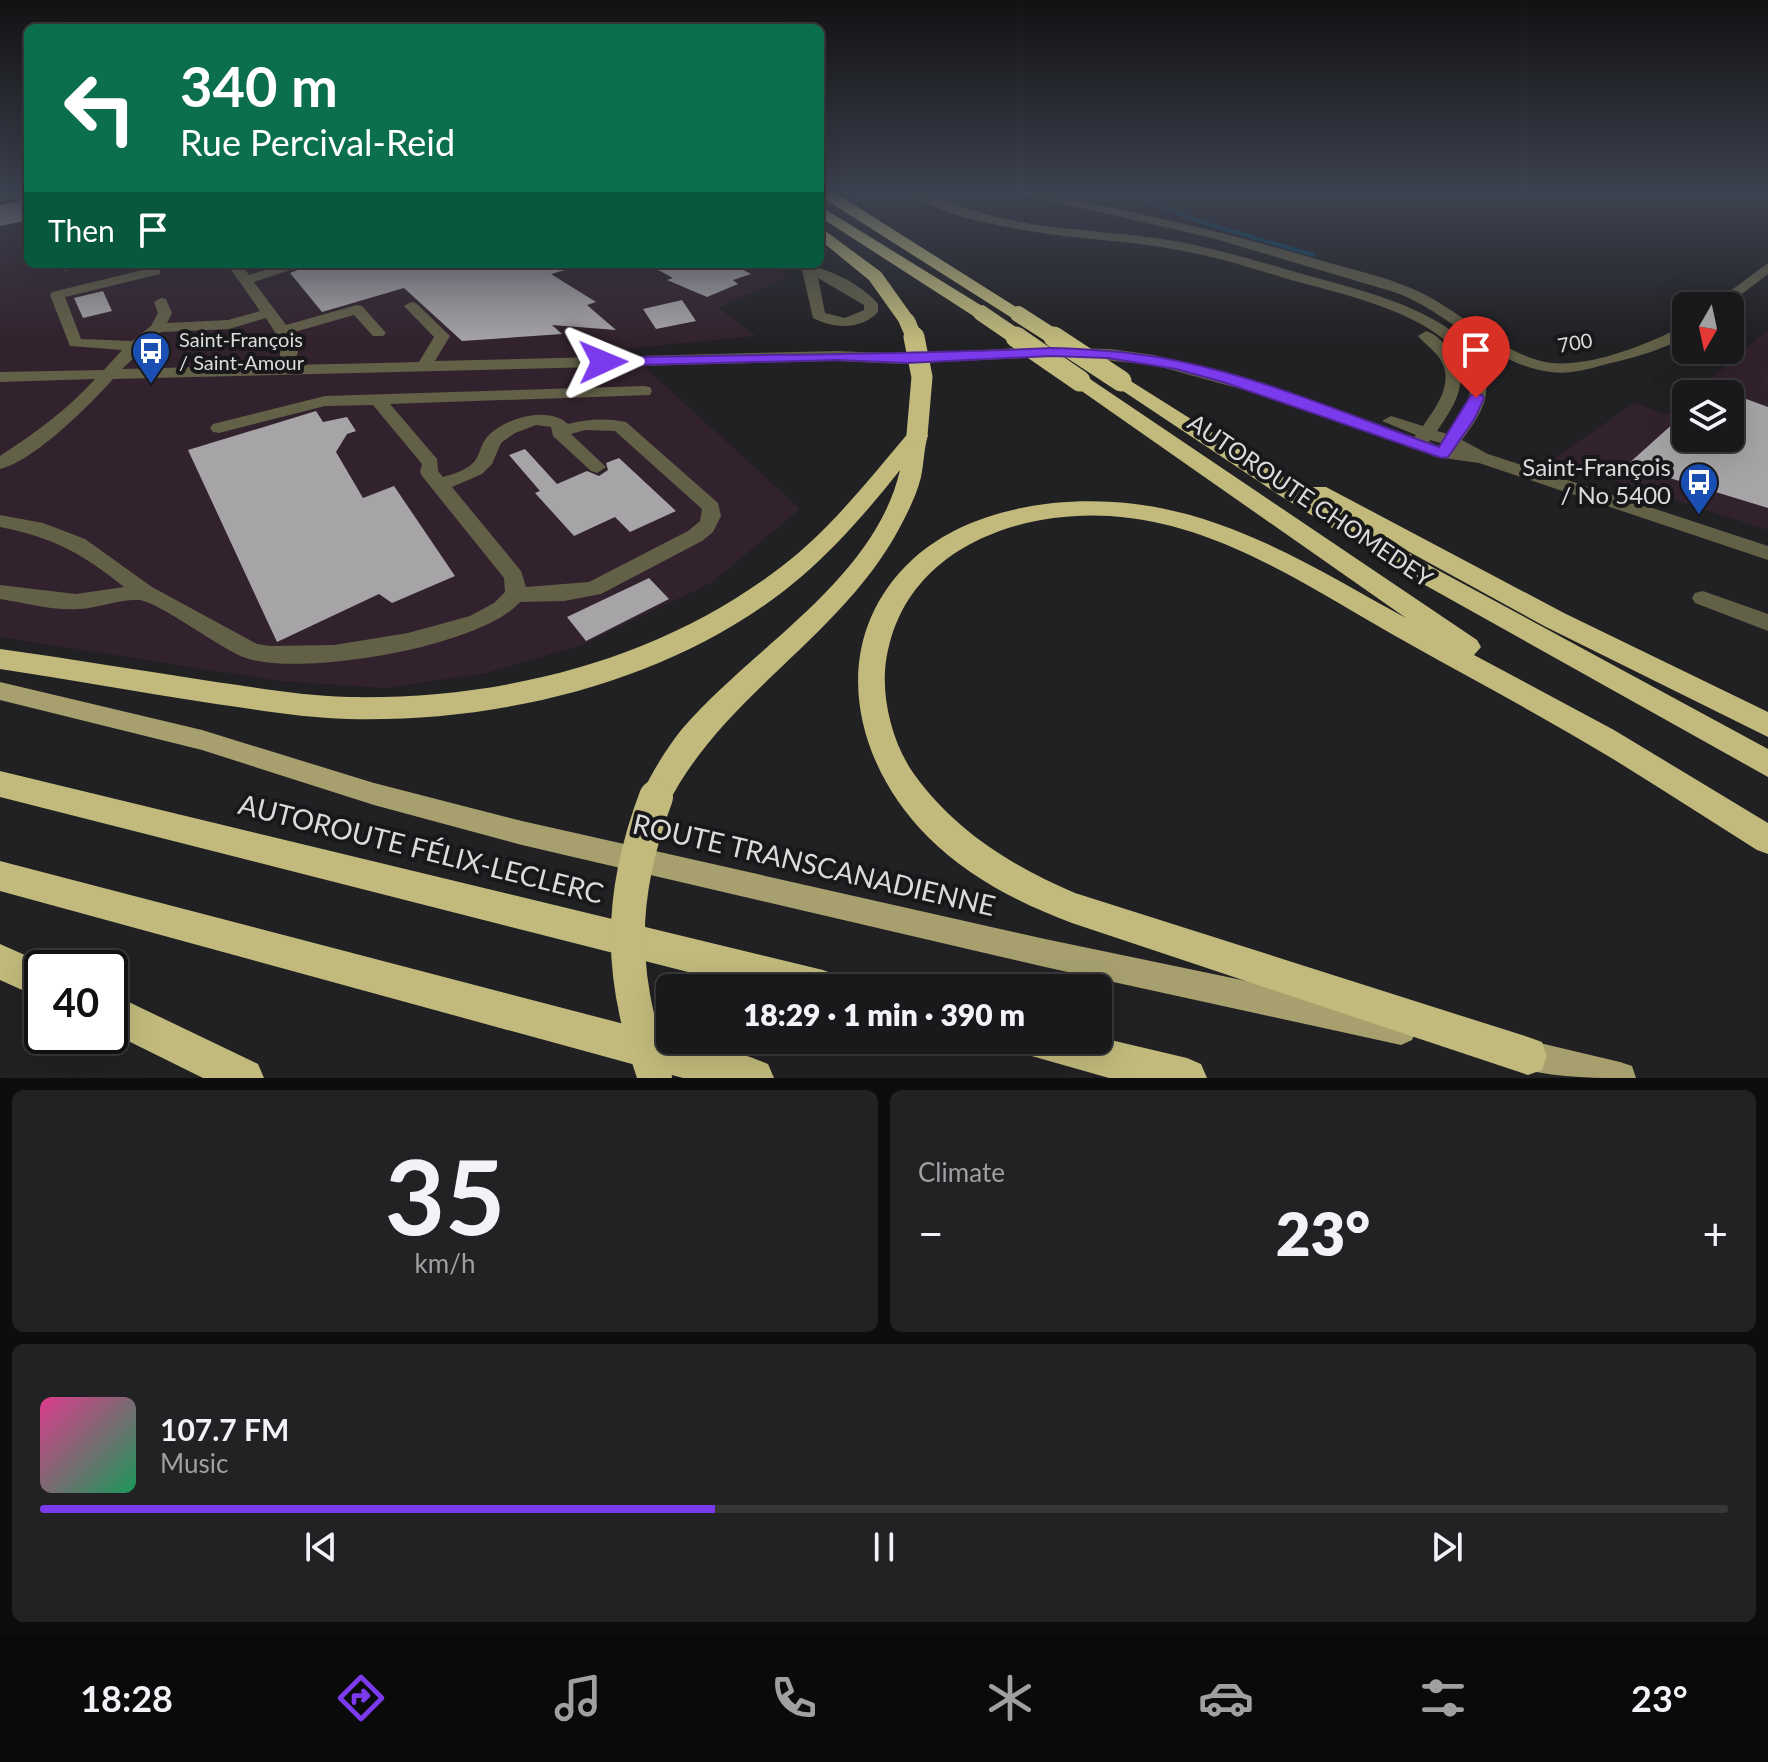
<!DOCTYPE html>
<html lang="en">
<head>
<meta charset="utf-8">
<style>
	:root { --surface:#19181a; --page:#222123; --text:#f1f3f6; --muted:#9fa0a2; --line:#373739; --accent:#7c3aed }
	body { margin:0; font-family:Lato,sans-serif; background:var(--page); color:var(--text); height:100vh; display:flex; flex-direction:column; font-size:30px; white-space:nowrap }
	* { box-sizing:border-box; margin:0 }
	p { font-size:26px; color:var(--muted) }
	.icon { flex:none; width:44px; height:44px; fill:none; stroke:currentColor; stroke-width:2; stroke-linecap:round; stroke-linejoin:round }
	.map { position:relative; height:1078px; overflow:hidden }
	.drawer { display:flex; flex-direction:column; gap:12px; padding:12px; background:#0e0d0e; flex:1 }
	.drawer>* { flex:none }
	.top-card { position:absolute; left:24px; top:24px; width:800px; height:244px; border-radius:12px; box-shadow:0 8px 32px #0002,0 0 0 2px var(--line); background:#0b6e4f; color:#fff; overflow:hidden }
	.needle { width:52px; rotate:189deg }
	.buttons { position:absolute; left:1672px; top:292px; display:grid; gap:16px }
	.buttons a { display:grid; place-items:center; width:72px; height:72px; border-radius:12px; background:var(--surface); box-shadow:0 8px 32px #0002,0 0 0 2px var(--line); font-size:40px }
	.speed { position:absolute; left:24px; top:950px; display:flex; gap:16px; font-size:40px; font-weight:700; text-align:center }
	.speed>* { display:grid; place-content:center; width:104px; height:104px; border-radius:50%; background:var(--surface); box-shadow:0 8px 32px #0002,0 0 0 2px var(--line); line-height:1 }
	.speed .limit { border:4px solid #111; border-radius:12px; background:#fff; color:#111 }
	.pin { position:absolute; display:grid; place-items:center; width:68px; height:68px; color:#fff; margin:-82px -34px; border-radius:50% 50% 50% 0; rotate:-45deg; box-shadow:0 0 8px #0007 }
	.pin .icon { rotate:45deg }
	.me { position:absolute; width:88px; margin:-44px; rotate:89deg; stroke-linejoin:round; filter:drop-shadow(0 0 6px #0008) }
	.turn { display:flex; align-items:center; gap:28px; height:168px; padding:0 24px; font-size:36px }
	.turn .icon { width:104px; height:104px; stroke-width:2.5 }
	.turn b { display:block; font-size:56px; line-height:68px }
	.then { display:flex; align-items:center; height:76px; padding:0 24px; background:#0003; gap:16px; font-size:30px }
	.big { font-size:60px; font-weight:800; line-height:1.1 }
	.drawer .card { flex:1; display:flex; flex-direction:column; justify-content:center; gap:12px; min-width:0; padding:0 28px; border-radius:12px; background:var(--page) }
	.drawer .dial { align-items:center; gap:0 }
	.dial b { font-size:104px; line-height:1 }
	.song { display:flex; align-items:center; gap:24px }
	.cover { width:96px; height:96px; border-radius:12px; background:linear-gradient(135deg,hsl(330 70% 55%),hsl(150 70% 35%)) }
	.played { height:8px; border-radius:4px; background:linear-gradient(90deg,var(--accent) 40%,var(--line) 40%) }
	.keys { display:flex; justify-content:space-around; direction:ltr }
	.heat { display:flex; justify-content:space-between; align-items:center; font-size:44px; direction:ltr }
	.drawer .tiles { flex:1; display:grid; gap:12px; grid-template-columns:1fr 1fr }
	.card:last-child { grid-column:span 2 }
	.trip { position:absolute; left:656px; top:974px; width:456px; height:80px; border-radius:12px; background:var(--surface); box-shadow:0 8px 32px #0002,0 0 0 2px var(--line); font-weight:800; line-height:80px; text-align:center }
	.tabs { display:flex; height:128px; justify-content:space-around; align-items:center; background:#0a0a0a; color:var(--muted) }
	.tabs .icon { width:56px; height:56px }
	.tabs .selected { color:var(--accent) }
	.tabs b { font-size:36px; color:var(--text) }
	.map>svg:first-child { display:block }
</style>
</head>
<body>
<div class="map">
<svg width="1768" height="1078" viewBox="0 0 1768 1078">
	<rect width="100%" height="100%" fill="#212023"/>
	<path fill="#32222d" d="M0,192h28v72h739l21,13 -70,31 38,28 -131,13 175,160 -89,74 -132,63 -93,27 -101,15 -105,-7 -280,-44z
		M1768,330v200l-216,-70 82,-57 33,12 19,-16v39h44v-44h-38z"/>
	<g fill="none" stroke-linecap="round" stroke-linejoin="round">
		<path stroke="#044566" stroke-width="4" d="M1125,192l73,29 115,34"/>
	</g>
	<path fill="#a7a4a7" d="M28,199v21l-28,6v-21z
		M313,264h258l1,4 -21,6 45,28 -9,3 29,25 -64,-5 10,9 -100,7 -58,-53 -82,24 -32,-39z
		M647,264h85l19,10 -18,6 5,4 -31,13 -40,-17 6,-2z
		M103,291l9,20 -29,7 -9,-20z
		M682,300l14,21 -40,8 -13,-20z
		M1730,393l38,14v101l-141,-43 59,-53v26h44z
		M316,411l7,11 24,-5 9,14 -9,3 -11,18 27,46 31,-12 61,90 -63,27 -13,-9 -102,48 -89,-192z
		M525,449l32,35 30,-13 12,5 9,-6 -2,-7 13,-5 57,53 -46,21 -15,-15 -41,19 -39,-43 5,-2 -31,-36z
		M649,578l20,21 -83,42 -19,-24z"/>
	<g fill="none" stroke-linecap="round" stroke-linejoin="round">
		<path fill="#636048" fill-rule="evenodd" d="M12,192h16v4l-28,6v-8z
			M908,192c21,0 38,10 58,16 21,7 43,12 65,16 48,7 96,9 144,17 42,8 83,20 124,32 54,16 183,41 187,113 2,20 -13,38 -24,54l26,14 280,92v14l-289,-97 -43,-6 -163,-59 -119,-33 -93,-9 -160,8 -64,-3 -724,18c-23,26 -79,82 -113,90v-13c35,-23 67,-46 95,-77l-95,3v-10l104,-2 18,-20 -52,-4 -20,-51 2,-3 103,-25 5,1v6l-95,23 16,42 51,2 19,-15 7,-13 -4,-11 7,-4 5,1 6,14 -5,10 61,-3 32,-9 -33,-47h14l8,11 37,-11h22l-54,18 32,43 71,-20 5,1 24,27 -3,3h-10l-19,-21 -63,18 7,19 -5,13 126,-3 15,-25 -30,-31 7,-4 5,1 34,33 -15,25 402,-10 73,3 126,-7 75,2 43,6 90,22 170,60 2,-2 -34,-14 9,-5 32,10c15,-21 34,-47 14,-71 -6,-7 -13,-12 -19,-19l8,-5c10,3 18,12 24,20 22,30 5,53 -13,80l11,3c10,-14 23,-30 22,-49 -3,-66 -129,-91 -179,-105 -39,-12 -77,-24 -118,-31 -50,-9 -101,-10 -150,-19 -33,-6 -90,-17 -115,-38zM266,318c11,17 19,28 11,47l-155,4 39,-37 68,-3zM1430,440l11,3 -2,3 -10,-4z
			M1012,192h23c98,19 195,41 291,70 29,8 59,15 87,27 44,18 92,69 139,74 34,3 76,-12 106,-25 10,-4 18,-10 28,-13v11c-23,14 -50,21 -75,27 -19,5 -41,12 -60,9 -60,-7 -102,-61 -157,-80l-182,-54z
			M1768,263v11l-42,32h-16z
			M57,264h27l-19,7z
			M794,264c27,0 67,19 84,40v8c-17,18 -44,17 -65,6l-11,-48zM818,278l46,27v5l-19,8 -20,-5z
			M644,386l6,1 2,4 -2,4 -260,9 47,55 1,12 5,6c10,-3 21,-6 29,-13 8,-7 8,-19 15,-27 18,-19 61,-32 81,-13 19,-5 39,-6 58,-2l92,81 3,13 -8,16 -11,9 -101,53 -37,7 -44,1c-39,45 -218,75 -274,56 -26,-9 -86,-56 -107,-58 -19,-1 -41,8 -60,9 -25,2 -54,-6 -79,-10v-14l76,9 48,-7c-43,-34 -69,-49 -124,-60v-12l43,8 42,16 67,48 105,57 13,2 64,-1 74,-12 62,-17 24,-13 11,-11 -1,-14 -82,-102 -2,-4 2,-8 -49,-59 -48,1 -106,27 -6,-1 -3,-4 3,-4 112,-28zM536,425l15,2 2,9 38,35 6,2 9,-6 -35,-33 14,-4 30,1 87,78 -2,12 -12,10 -99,51 -63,5 -5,-16 -69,-84 30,-13 10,-10 9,-21 14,-10z
			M1703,591l65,23v17l-73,-28 -3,-5 3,-5z"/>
		<path fill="#a7a06e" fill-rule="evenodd" d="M0,682l202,48 172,53 148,38 523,118 356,74 11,5 5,11 -5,11 -11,5 -356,-78 -523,-122 -148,-40 -172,-55 -202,-50z
			M1519,1038l101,24 12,4 4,12c-43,0 -87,0 -128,-13l-5,-11 5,-11z"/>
		<path fill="#c1ba7c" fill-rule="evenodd" d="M820,192h14l193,122 -3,4h-12l-192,-122z
			M820,206l167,103 3,4 -9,5 -6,-1 -155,-100z
			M820,227l61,45 35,49 -3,4h-12l-32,-45 -49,-40z
			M1080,375l7,2 390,263 4,7 -7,8 140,75 154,93v31l-11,-4c-48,-30 -95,-61 -144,-91 -67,-41 -138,-78 -207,-117 -93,-52 -186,-119 -296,-126 -104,-6 -215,41 -225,155 -2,34 9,75 29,103 41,57 98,92 161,119l453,144 14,5 5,14 -5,14 -14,5 -456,-152c-53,-20 -104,-46 -144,-86 -77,-77 -102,-198 -15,-278 57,-52 149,-64 222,-55 100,12 185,67 271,114l-333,-233 -3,-4 3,-4z
			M1121,375l186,117 3,-5h16l238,126 204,99v25l-222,-110 -173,-95 61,36 334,181v28l-352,-197 -137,-85 -165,-110 -3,-4 3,-4z
			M917,429l11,6c-4,13 -4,28 -7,42 -4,17 -13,35 -21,50 -58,110 -178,168 -233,279l-11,4 -11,-4 -5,-9c12,-24 25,-47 42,-68 69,-81 193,-149 218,-259 -30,38 -62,75 -99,107 -121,103 -297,146 -453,142 -44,-1 -89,-9 -132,-15 -72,-11 -144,-24 -216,-35v-20c72,10 144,22 216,33 43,6 88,14 132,15 153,3 311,-36 433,-130 50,-38 89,-89 129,-136z
			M0,771l823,199 13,5 5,13h-90l-751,-191z
			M0,861l670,175v4c31,0 69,12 98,24l6,14h-91l-683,-187z
			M0,944l54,24h-12v31l-42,-19z
			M110,993l148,71 6,14h-61l-93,-46z
			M1098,1037l89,21 14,6 6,14h-98l-88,-25 -6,-13h83z"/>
		<path stroke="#c1ba7c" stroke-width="16" d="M981,313l38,26
			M1018,314l39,25
			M907,321l8,18"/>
		<path stroke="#c1ba7c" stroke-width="21" d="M914,337l8,40 -5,58
			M1016,337l64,44
			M1054,337l67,44"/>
		<path stroke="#c1ba7c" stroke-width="34" d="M655,1078c-36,-102 -37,-180 1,-281"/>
	</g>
	<linearGradient id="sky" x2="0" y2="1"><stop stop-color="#121213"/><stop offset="0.56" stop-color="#3d4250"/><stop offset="1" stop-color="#3d4250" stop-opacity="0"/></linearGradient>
	<rect width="1768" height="343" fill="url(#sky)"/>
	<path fill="#7c3aed" stroke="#51269a" stroke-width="2" d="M1051,348c43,1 85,4 127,13 89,18 175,56 261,86l32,-52h11l2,3 -9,20 -27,39 -6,1 -219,-76 -47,-13 -68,-11 -57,-2 -145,7 -69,-3 -234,6 -7,-4 7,-4c150,-4 299,-3 448,-10z"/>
	<defs>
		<g id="bus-pin" transform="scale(2)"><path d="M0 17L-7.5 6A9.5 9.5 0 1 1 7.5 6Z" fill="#1a4fb4" stroke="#18171a"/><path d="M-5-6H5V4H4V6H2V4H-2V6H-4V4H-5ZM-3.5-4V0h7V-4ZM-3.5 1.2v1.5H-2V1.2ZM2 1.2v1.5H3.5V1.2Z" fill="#fff"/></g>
	</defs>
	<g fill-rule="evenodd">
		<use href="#bus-pin" x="151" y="351"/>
		<use href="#bus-pin" x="1699" y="482"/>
	</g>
	<g text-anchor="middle" stroke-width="8" stroke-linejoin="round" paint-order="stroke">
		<g font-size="20" fill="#dbdbdd" stroke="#18171a" text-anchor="start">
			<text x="179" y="347">Saint-François<tspan x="179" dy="23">/ Saint-Amour</tspan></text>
		</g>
		<g font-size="20" fill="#dbdbdd" stroke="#18171a">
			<text transform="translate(1575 343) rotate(-10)" y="7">700</text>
		</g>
		<g font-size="24" fill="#dbdbdd" stroke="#18171a" text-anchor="end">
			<text x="1671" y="476">Saint-François<tspan x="1671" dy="28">/ No 5400</tspan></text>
		</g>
		<g font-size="24" fill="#dbdbdd" stroke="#18171a">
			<text transform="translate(1310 501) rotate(34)" y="8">AUTOROUTE CHOMEDEY</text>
		</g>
		<g font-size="28" fill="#dbdbdd" stroke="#18171a">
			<text transform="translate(421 849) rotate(14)" y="10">AUTOROUTE FÉLIX-LECLERC</text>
			<text transform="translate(814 865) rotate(13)" y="10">ROUTE TRANSCANADIENNE</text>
		</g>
	</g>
</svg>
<div class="buttons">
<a><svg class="needle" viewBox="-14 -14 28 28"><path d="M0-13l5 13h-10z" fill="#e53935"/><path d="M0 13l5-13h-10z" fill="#9fa0a2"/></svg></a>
<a><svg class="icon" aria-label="layers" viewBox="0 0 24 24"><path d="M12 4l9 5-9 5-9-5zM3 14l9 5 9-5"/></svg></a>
</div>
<div class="speed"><div class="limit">40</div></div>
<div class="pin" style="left:1476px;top:398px;background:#d93025"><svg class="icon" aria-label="arrive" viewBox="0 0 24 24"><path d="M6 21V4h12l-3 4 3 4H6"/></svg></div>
<svg class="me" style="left:603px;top:362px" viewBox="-20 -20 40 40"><path d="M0-17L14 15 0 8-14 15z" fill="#7c3aed" stroke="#fff" stroke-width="4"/></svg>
<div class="trip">18:29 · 1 min · 390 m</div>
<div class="top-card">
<div class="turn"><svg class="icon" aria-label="left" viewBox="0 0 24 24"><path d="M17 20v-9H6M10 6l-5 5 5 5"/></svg><div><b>340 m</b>Rue Percival-Reid</div></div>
<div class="then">Then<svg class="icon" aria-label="arrive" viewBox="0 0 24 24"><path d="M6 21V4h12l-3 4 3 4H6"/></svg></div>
</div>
</div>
<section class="drawer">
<div class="tiles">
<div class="card dial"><b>35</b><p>km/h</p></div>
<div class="card"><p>Climate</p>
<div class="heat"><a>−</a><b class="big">23°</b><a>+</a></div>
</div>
<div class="card">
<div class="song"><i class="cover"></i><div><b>107.7 FM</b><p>Music</p></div></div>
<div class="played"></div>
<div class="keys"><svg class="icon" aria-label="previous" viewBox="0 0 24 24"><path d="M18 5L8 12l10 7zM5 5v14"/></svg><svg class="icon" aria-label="pause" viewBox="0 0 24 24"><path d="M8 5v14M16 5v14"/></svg><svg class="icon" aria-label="next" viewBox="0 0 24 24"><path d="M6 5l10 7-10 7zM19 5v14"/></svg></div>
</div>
</div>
</section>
<nav class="tabs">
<b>18:28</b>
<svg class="icon selected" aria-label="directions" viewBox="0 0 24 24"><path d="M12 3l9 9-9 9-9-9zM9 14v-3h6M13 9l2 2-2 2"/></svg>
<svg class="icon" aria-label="music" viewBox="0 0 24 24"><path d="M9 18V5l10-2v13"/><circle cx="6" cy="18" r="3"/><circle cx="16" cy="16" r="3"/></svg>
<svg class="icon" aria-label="phone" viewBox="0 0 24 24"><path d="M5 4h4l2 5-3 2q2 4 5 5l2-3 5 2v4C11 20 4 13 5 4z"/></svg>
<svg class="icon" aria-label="climate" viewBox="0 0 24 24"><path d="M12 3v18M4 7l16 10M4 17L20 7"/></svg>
<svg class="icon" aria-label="car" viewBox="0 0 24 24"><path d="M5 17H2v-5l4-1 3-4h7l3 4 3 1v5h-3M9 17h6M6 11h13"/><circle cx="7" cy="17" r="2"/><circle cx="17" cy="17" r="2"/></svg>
<svg class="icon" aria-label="filters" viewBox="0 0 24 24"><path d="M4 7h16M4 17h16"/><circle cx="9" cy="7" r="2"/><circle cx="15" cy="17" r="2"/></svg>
<b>23°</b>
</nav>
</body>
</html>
